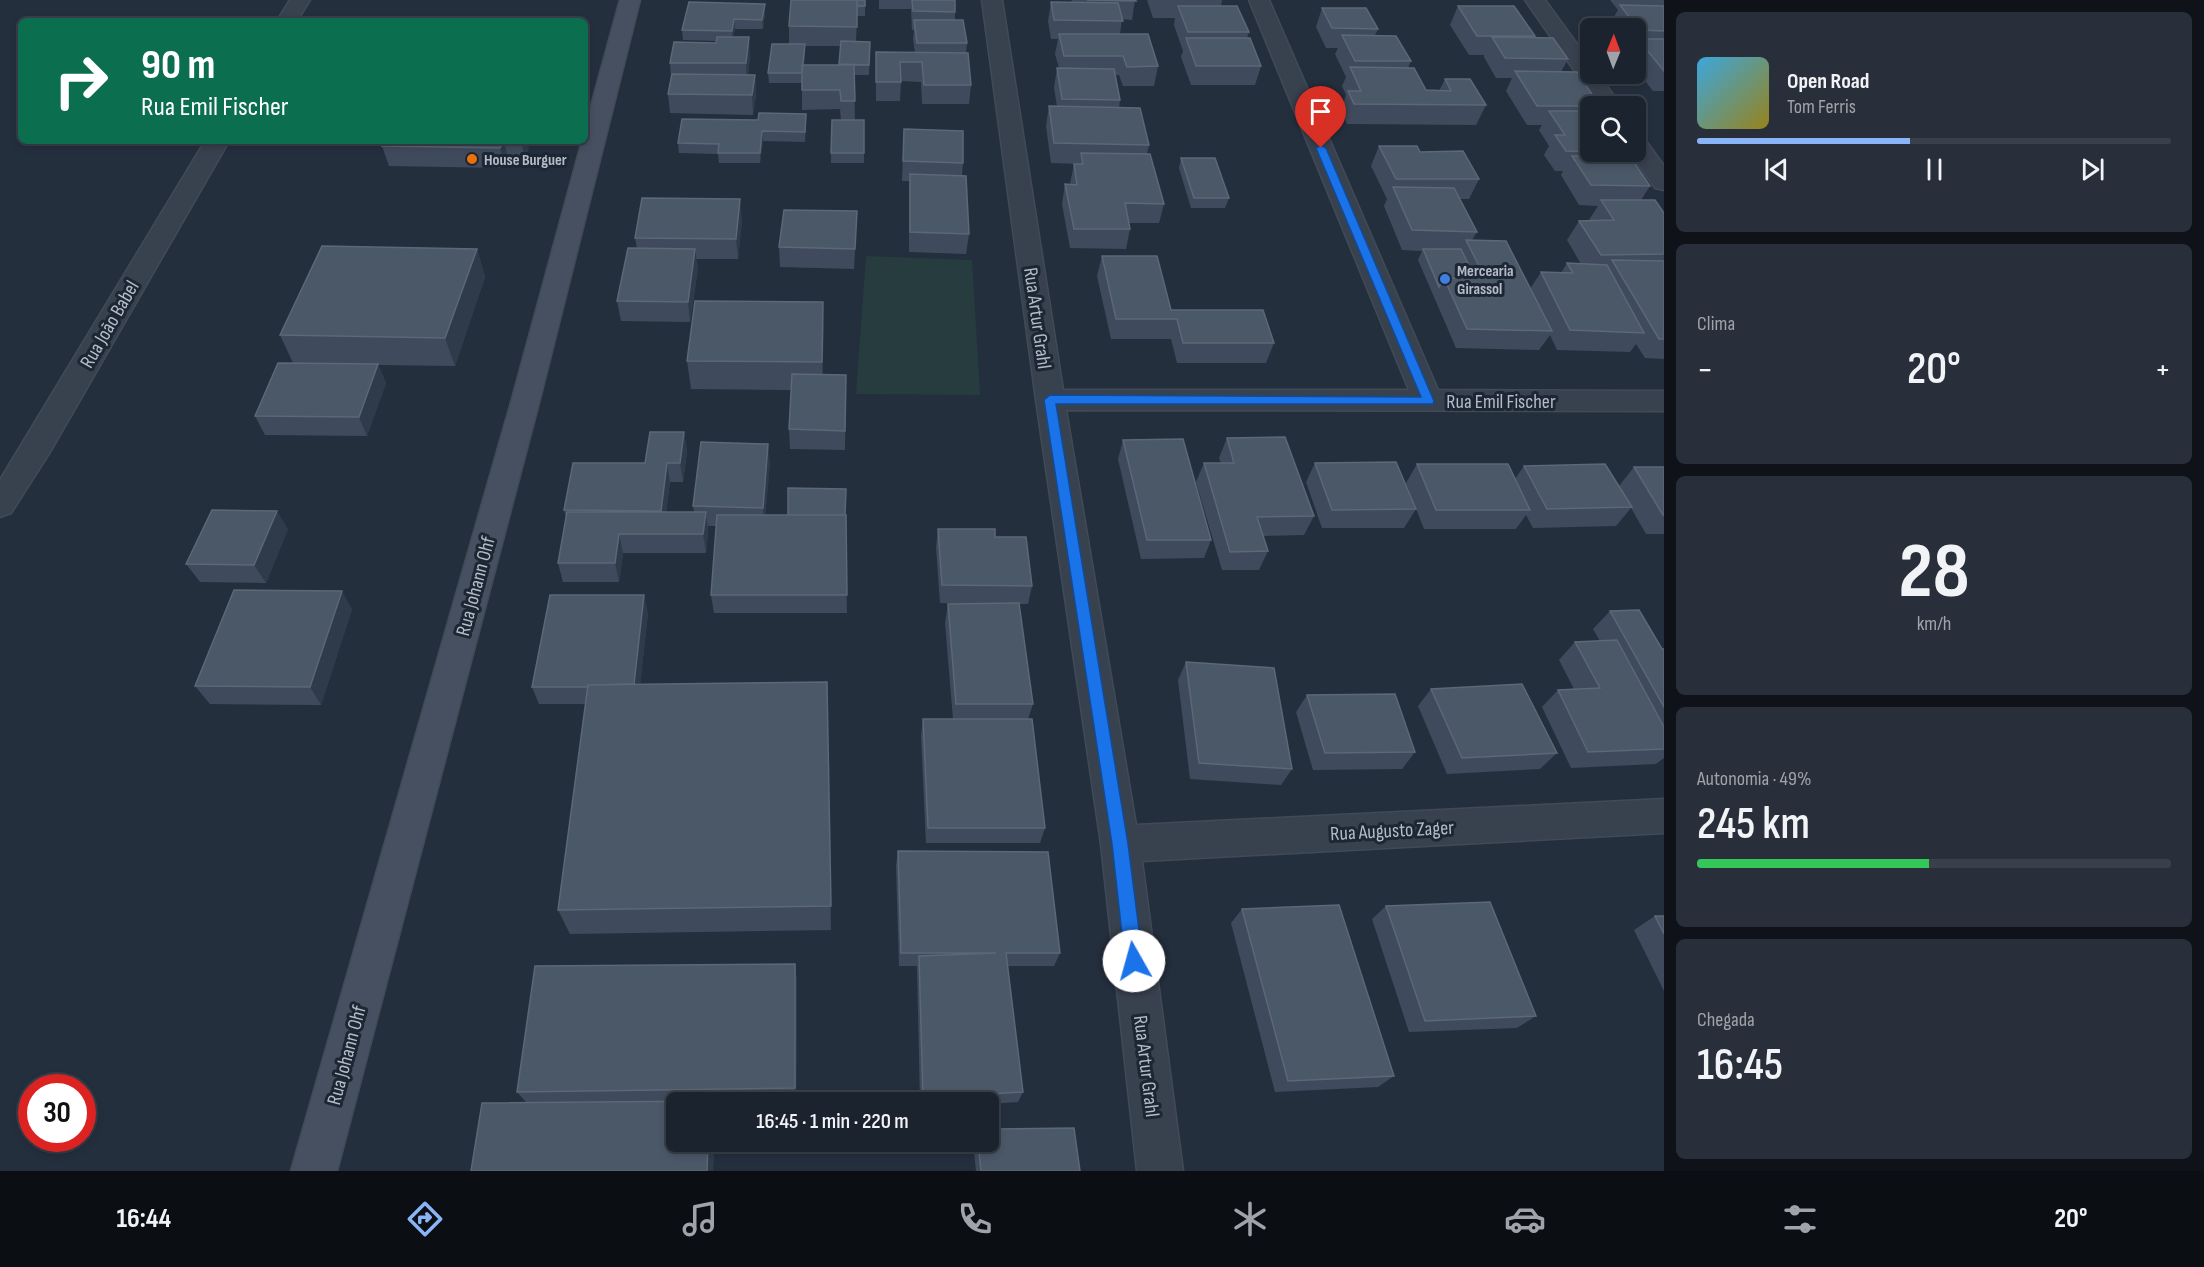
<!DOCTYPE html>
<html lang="pt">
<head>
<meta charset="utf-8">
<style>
	:root { --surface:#1b232e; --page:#282f3a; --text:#f1f3f6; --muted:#a0a4aa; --line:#39404a; --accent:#8ab4f8 }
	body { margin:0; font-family:"Sofia Sans Condensed",sans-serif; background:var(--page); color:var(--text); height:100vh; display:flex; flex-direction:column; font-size:22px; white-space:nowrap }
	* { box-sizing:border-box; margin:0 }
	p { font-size:20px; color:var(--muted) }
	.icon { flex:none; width:33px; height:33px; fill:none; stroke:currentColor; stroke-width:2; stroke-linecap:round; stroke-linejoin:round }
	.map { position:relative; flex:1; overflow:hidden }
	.side { display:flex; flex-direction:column; gap:12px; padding:12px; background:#0f1319; width:540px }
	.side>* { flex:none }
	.banner { position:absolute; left:18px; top:18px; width:570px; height:126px; border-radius:9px; box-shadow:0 3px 9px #0003,0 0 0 2px var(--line); background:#0b6e4f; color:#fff; overflow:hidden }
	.needle { width:39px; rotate:1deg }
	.controls { position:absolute; left:1580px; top:18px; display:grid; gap:12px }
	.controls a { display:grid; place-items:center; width:66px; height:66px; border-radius:9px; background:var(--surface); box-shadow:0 3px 9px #0003,0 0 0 2px var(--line); font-size:30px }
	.speed { position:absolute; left:18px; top:1074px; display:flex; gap:12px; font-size:30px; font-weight:700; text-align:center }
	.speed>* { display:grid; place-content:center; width:78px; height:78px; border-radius:50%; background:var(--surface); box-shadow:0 3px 9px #0003,0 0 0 2px var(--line); line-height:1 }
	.speed .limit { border:9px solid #d22; background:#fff; color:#111 }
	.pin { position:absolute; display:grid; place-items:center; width:51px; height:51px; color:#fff; margin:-62px -26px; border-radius:50% 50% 50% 0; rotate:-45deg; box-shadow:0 0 6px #0007 }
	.pin .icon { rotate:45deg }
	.me { position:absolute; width:66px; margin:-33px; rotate:353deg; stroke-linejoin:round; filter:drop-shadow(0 0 4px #0008) }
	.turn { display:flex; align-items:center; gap:21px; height:126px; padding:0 24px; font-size:27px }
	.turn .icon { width:78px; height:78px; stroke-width:2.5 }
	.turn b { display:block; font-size:42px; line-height:51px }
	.big { font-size:45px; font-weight:600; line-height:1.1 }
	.side .tile { flex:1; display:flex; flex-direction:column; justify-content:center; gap:9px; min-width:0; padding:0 21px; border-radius:9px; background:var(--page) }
	.side .dial { align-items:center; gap:0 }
	.dial b { font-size:78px; line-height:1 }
	.song { display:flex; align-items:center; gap:18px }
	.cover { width:72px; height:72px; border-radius:9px; background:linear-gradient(135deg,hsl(200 70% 55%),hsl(50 70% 35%)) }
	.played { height:6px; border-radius:3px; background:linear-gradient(90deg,var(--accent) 45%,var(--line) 45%) }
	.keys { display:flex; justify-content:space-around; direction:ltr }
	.heat { display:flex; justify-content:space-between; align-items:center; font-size:33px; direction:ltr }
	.charge { height:9px; border-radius:4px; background:linear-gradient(90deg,#34c759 49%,var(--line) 0) }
	.trip { position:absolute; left:666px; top:1092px; width:333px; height:60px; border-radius:9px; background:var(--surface); box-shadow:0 3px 9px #0003,0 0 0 2px var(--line); font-weight:600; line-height:60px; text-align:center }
	.menu { display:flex; height:96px; justify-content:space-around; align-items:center; background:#0b0e12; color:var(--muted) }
	.menu .icon { width:42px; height:42px }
	.menu .selected { color:var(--accent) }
	.menu b { font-size:27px; color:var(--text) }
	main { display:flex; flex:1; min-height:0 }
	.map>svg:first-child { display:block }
</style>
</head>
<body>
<main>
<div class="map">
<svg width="1664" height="1171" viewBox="0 0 1664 1171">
	<rect width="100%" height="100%" fill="#242f3e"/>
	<path fill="#263c3f" d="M866,256l106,4 8,135 -124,-1z"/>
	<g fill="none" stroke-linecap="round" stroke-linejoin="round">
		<g stroke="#414a57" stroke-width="3">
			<path id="minor" d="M290,0h20l-13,21h-20z
				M982,0h20l61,390h346l-160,-390h20l169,390 226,1v20l-598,-1 70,415 528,-26v34l-522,28 41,310h-46l-36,-327 -65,-444z
				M1525,0h20l45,62v12h8l23,32h-22z
				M1635,135l8,2 21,29v24l-9,-2 -25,-36h5z
				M205,141h24l-179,311 -39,61 -11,4v-37z"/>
		</g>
		<g stroke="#414a57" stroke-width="3">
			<path id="secondary" d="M620,0h20l-100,399 -203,772h-46l221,-772 70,-258h3v-13z"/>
		</g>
		<use href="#minor" fill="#38414e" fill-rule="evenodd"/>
		<use href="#secondary" fill="#465061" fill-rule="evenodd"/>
	</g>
	<path fill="#3f4b5c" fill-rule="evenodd" d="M865,0v16h-8l-1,26h14l-1,33h-15l1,45h-14l-1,-11 -38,1v-27h-33l-1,-10 21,-29v-18zM805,46h36l-2,19h-35z
		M879,0h76v20l12,23 -1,10 5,32 -2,19h-47l-1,-22 -20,-1 -1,20h-24v-49l39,1 -2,-14 1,-9h-2l-1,-21h-32z
		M1072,0h63l-3,20 -10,-1 -2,15 38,32 -4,20h-31l-4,-11h-4l5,25 -1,8 30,37 -2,9 17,50 -5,19h-30l1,6 -4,20 -56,-1 -8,-44 3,-20h5l4,-20h5l-28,-1 -5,-37 3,-20h8l-3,-18 3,-20h2l-4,-14 3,-15h-7l-3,-18 3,-19h20z
		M1147,0h75l-1,6 28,26 -2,6 14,28 -6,19h-64l-10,-28 2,-6 -9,-26 1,-7h-22z
		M1610,0h54v91h-11l-18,-23v-40h-22l-3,-4 8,-14z
		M765,4v9l-2,16h-28l-2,8 17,19 -2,19h7l1,19 -3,21 -83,-2 -2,-19 3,-17 -1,-14 46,-20 1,-2 -34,-1 -1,-10z
		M1458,6l77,30 -1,2 34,21 -7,13 29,34v46h47l-5,8 18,26 -9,14 23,13v146l-19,-1 -9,-14 -6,8 -73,-2 -7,-15 -11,15 -83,-2 -38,-88 4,-9 -20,-1 -18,-44 3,-7 -16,-33 8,-20 41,6 59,27 -10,20h-9l17,33 -5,8 58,49 11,-17 20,1 6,-10 14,1 -14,-24 12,-19 10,-1 9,-14 -19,-1 -18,-30 2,-4h-8l-11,-16 5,-9 -10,-16 3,-5h-15l-21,-34 6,-13h-16l-12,-21v-2h-15l-19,-30z
		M1322,8l56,21 -3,6 36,26 -3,7 18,22 13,1 6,-12 41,26 -10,20 -129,-1 -6,-14 5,-15 -4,-9 4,-9 -11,-23 3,-6h-12l-10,-21z
		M864,120v43h-33v-10z
		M806,124l-1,18 -42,-1 -3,22h-41l-1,-9 -39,-1 -1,-10z
		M904,129l59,34 -1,12 7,59 -3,20 -57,-2v-71h-7z
		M385,141h146l-6,17h-17l-3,10 -116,-2 -7,-20z
		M1181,158l48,40 -4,10h-34l-12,-40z
		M857,211l-3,58 -74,-2 -1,-20z
		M742,219l-4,40h-42l2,10 -8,53 -69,-1 -4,-20 20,-53 -2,-10z
		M477,249l8,28 -30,89 -77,-1 8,18 -19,53 -102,-1 -10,-19 38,-53 -13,-28z
		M1102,256l69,54 103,33 -8,20h-89l-6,-24h-60l-14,-63z
		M823,302v72l23,1 -1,75 -55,-1 -1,-20 2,-39 -100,-1 -4,-28z
		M684,432l3,20 -4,30h-13l-4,30h28l-1,-6 77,-43 -5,52h80l2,98h-133l-3,-18 5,-69h-8v5l-2,22h-83l-4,29h-56l-5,-19 8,-45 -2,-8 81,-47z
		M1227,438l87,78 -10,19 -41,1 5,15 -9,19h-37l-26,-88 8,-19h17l-2,-5z
		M1123,440l88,100 -7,18 -63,1 -23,-100z
		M1315,463l101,46 -12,19h-82l-16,-46z
		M1417,464l98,15 9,-13 95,20 15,-19h30v67h-18l-15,-26 -15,18 -83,2 -7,-13 -10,14h-92l-18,-46z
		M288,529l-22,54 -66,-1 -14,-18z
		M938,529l57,8 37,49 -4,18h-9l14,100 -5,15 17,109 -5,15h-114l-5,-107 2,-17h30l-8,-96 3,-19h63l-71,-1 -4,-56z
		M352,609l-31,96 -111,-1 -15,-18z
		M1610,611l52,38h2v110v-1l-8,6 -85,4 -29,-61 16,-17 16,-1 -15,-29 16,-18 25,-1 -7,-12z
		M648,613l-8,71 187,-2 4,248 -261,4 -12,-24 28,-206h-47l-7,-17z
		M1186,662l106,107 -11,16 -91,-6 -12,-99z
		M1431,689l126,64 -17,16 -93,5 -29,-68z
		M1307,695l108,57 -13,17 -89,1 -17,-58z
		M898,851l162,102 -6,13h-46l15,126 -5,10 -30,2v-2h-68l-3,-136h-18l-3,-100z
		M1386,906l150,110 -19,12 -108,4 -37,-113z
		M1242,909l152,167 -16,11 -103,5 -44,-169z
		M1655,916h9v75l-30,-61z
		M795,964l2,18 -1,120h-120l38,40 -1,29h-242l55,-69 -9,-10z
		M973,1142h15l92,29h-104z"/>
	<path fill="#2f3b4b" d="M765,4v9l-2,16 -1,-9z
		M734,19l1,10 -3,12v-10z
		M749,37l1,19 -3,27 -1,-20z
		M755,75l1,19 -3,21 -1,-20z
		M762,131l1,10 -3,22v-10z
		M503,141h1l4,17 -3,10 -5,-20z
		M521,141h10l-6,17z
		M740,199l2,20 -4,40 -2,-20z
		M477,249l8,28 -30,89 -10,-28z
		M695,249l3,20 -8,53 -2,-20z
		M823,302l1,28 -2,60v-28z
		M378,364l8,19 -19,53 -8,-19z
		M684,432l3,20 -4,30 -3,-19z
		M768,444l2,19 -6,64 -1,-19z
		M667,463l3,19 -6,48 -3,-19z
		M277,511l11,18 -22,54 -12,-18z
		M706,512l2,19 -2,22 -3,-19z
		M619,534l4,19 -4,29 -4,-19z
		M342,591l10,18 -31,96 -11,-18z
		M644,595l4,18 -10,91 -5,-17z
		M795,964l2,18 -1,120 -1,-14z
		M708,1142h6l-1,29h-6z"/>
	<path fill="#4b5868" stroke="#5c6777" stroke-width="1.5" d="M791,0h66v27l-68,-1z
		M857,0h8v6h-8z
		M912,0h43v12l-42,-1z
		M1087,0h48l1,1z
		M689,2l76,2 -3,16 -28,-1 -2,12 -50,-1z
		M1051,2l67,1 5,18 -69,-1z
		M1620,5l44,1v25l-25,-1z
		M1178,6h59l12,26h-61z
		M1458,6h56l21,30h-58z
		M1322,8h44l12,21 -46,-1z
		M914,20h49l4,23h-50z
		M1059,34h89l10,32 -31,1 -4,-11h-59z
		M1342,35l54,1 15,25h-56z
		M717,37h32l-3,26h-76l4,-21 42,1z
		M1492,37l61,1 15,21 -63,-1z
		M1186,38h64l11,28h-65z
		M1638,39h26v32z
		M841,41l29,1 -1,23 -30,-1z
		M772,44h33l-3,29h-34z
		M876,52l92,1 3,32h-47l-2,-23h-22l1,20h-25z
		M802,65h52l1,36h-14l-1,-11h-38z
		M1350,67l64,1 12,22 25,1 -6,-12h25l16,26 -132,-1 -6,-13h13z
		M1057,68l57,1 6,31 -58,-1z
		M1515,71l62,1 23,34h-63z
		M672,74l83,1 -3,20 -84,-1z
		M1049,106l91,2 9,37 -95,-2z
		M1549,111h41v41h45v-3l2,3 -71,-1 -11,-16h10z
		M759,113l47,1 -1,18 -43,-1 -2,22h-42l1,-9 -41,-1 4,-24 76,1z
		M832,120h32v33h-33z
		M904,129l59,2v32l-60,-2z
		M385,141h118l-3,7 -118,-2z
		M1379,146h38l3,6 43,-1 16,28h-83z
		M1081,153l69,1 14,50 -39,-1 5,26h-56l-9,-45 12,1 -3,-21h9z
		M1572,156h58l20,30 -59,-1z
		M1181,158h34l14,40h-35z
		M910,174l56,2 3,58 -59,-2z
		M1393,187l61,1 23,44 -65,-2z
		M642,198l98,1 -4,40 -101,-1z
		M1601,200h54l9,13v41l-63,1 -22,-34 35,-1z
		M784,210l73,1 -2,38 -76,-2z
		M1466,240l40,1 46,90 -85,-2 -23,-51h41z
		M322,246l155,3 -32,89 -165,-3z
		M628,248l67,1 -7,53 -71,-1z
		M1423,249h38l14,29h-31l-5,9z
		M1102,256h55l14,54h92l11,33h-91l-6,-24h-61z
		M1612,260l52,1v78h-5z
		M1567,263l40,2 37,68 -74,-3 -29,-58 32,1z
		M695,301l128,1 -1,60 -135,-1z
		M278,363l100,1 -19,53 -104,-1z
		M792,374l54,1 -1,56 -56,-2z
		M650,432h34l-4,31h-13l-6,48 -97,-1 9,-47h72z
		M1285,437l29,79 -57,1 11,34 -38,1 -26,-89h30l-7,-25z
		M1183,439l28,101h-64l-24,-100z
		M701,442l67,2 -5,64 -70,-2z
		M1396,462l20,47 -84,1 -17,-47z
		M1417,464h91l22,46h-94z
		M1605,464l27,43 -85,2 -23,-43z
		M1634,467h30v48h-1z
		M788,488l58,1 -1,26h-57z
		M212,510l65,1 -23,54 -68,-1z
		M567,512h139l-3,22h-84l-4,29h-57z
		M717,515h129l1,80h-136z
		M938,529h57v8h31l6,49 -90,-1z
		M234,590l108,1 -32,96 -115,-1z
		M550,595h94l-10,89 -46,1v2h-56z
		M1019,603l14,101h-77l-8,-100z
		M1639,610l23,39h2v58l-54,-96z
		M1617,640l47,87v22l-76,3 -30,-62 42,-2 -25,-46z
		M1186,662l88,6 18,101 -93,-6z
		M827,682l4,224 -273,4 30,-225z
		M1522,684l35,69 -95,5 -31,-69z
		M1395,694l20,58 -90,1 -18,-58z
		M923,719h109l13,109h-117z
		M898,851l150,1 12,101h-54l17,139 -100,6 -4,-142 77,-3h-95z
		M1490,902l46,114 -111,5 -39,-115z
		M1339,905l55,171 -106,5 -46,-172z
		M1655,916h9v18z
		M795,964v124l-278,4 18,-126z
		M710,1101v1h-34v40h32l-1,29h-236l11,-68z
		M1074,1128l6,43h-99l-3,-29h10v-13z"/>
	<path fill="#1a73e8" stroke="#114b97" stroke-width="1.5" d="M1321,145l5,3 108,253 -1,3h-377l72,440 15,117 -3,6 -6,2 -6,-2 -3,-6 -13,-117 -68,-444 6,-5 371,2 -105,-249z"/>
	<circle fill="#e8710a" stroke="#1d2633" stroke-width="2" cx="472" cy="159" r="6"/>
	<circle fill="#3f7fe0" stroke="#1d2633" stroke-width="2" cx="1445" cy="279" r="6"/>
	<g text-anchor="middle" stroke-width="6" stroke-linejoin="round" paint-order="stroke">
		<g font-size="16" font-weight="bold" fill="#b4bcc9" stroke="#1d2633" text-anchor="start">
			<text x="484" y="165">House Burguer</text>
			<text x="1457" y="276">Mercearia<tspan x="1457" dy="18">Girassol</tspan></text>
		</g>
		<g font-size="20" fill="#b4bcc9" stroke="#1d2633">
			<text transform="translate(1038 318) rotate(82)" y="7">Rua Artur Grahl</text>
			<text transform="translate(109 324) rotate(-60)" y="7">Rua João Babel</text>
			<text x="1501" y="408">Rua Emil Fischer</text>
			<text transform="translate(475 586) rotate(-75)" y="7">Rua Johann Ohf</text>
			<text transform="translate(1392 830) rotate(-3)" y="7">Rua Augusto Zager</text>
			<text transform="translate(346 1055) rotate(-75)" y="7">Rua Johann Ohf</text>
			<text transform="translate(1147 1066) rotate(83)" y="7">Rua Artur Grahl</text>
		</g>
	</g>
</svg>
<div class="controls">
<a><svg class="needle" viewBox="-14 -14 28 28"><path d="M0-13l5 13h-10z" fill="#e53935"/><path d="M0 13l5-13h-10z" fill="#a0a4aa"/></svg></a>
<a><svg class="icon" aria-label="search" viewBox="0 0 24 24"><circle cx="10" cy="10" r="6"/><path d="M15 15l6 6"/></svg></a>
</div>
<div class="speed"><div class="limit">30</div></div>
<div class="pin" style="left:1321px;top:148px;background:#d93025"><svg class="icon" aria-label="arrive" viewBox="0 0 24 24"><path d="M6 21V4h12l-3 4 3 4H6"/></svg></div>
<svg class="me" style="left:1134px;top:961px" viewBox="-20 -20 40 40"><circle r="19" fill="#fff"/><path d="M0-13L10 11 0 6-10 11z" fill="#1a73e8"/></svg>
<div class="trip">16:45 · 1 min · 220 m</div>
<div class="banner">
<div class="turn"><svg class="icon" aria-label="right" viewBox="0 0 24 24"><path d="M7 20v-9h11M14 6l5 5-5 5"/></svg><div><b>90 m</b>Rua Emil Fischer</div></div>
</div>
</div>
<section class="side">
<div class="tile">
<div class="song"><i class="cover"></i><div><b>Open Road</b><p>Tom Ferris</p></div></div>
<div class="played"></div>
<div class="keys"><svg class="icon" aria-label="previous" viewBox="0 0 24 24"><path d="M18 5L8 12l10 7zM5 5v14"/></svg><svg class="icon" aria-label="pause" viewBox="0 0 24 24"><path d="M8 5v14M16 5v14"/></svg><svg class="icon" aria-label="next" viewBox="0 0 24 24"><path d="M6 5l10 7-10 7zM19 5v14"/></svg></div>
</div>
<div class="tile"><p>Clima</p>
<div class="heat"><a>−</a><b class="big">20°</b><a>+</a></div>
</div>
<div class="tile dial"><b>28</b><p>km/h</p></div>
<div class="tile"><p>Autonomia · 49%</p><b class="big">245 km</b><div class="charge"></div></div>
<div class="tile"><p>Chegada</p><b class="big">16:45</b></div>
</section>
</main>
<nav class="menu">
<b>16:44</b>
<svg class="icon selected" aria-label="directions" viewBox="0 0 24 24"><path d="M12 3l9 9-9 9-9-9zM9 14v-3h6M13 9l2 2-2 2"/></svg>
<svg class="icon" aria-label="music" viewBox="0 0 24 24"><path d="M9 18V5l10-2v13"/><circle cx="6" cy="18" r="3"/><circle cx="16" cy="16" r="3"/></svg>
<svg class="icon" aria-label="phone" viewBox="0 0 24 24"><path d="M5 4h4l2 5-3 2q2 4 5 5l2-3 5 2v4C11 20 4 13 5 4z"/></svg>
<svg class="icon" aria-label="climate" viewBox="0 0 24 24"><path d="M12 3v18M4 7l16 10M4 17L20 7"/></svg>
<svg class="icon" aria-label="car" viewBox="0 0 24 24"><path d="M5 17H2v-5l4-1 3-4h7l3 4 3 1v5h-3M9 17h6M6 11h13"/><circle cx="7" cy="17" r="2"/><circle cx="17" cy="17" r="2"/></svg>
<svg class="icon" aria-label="filters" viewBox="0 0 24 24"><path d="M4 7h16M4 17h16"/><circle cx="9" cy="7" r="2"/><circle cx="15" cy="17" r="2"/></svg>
<b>20°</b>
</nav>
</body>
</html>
